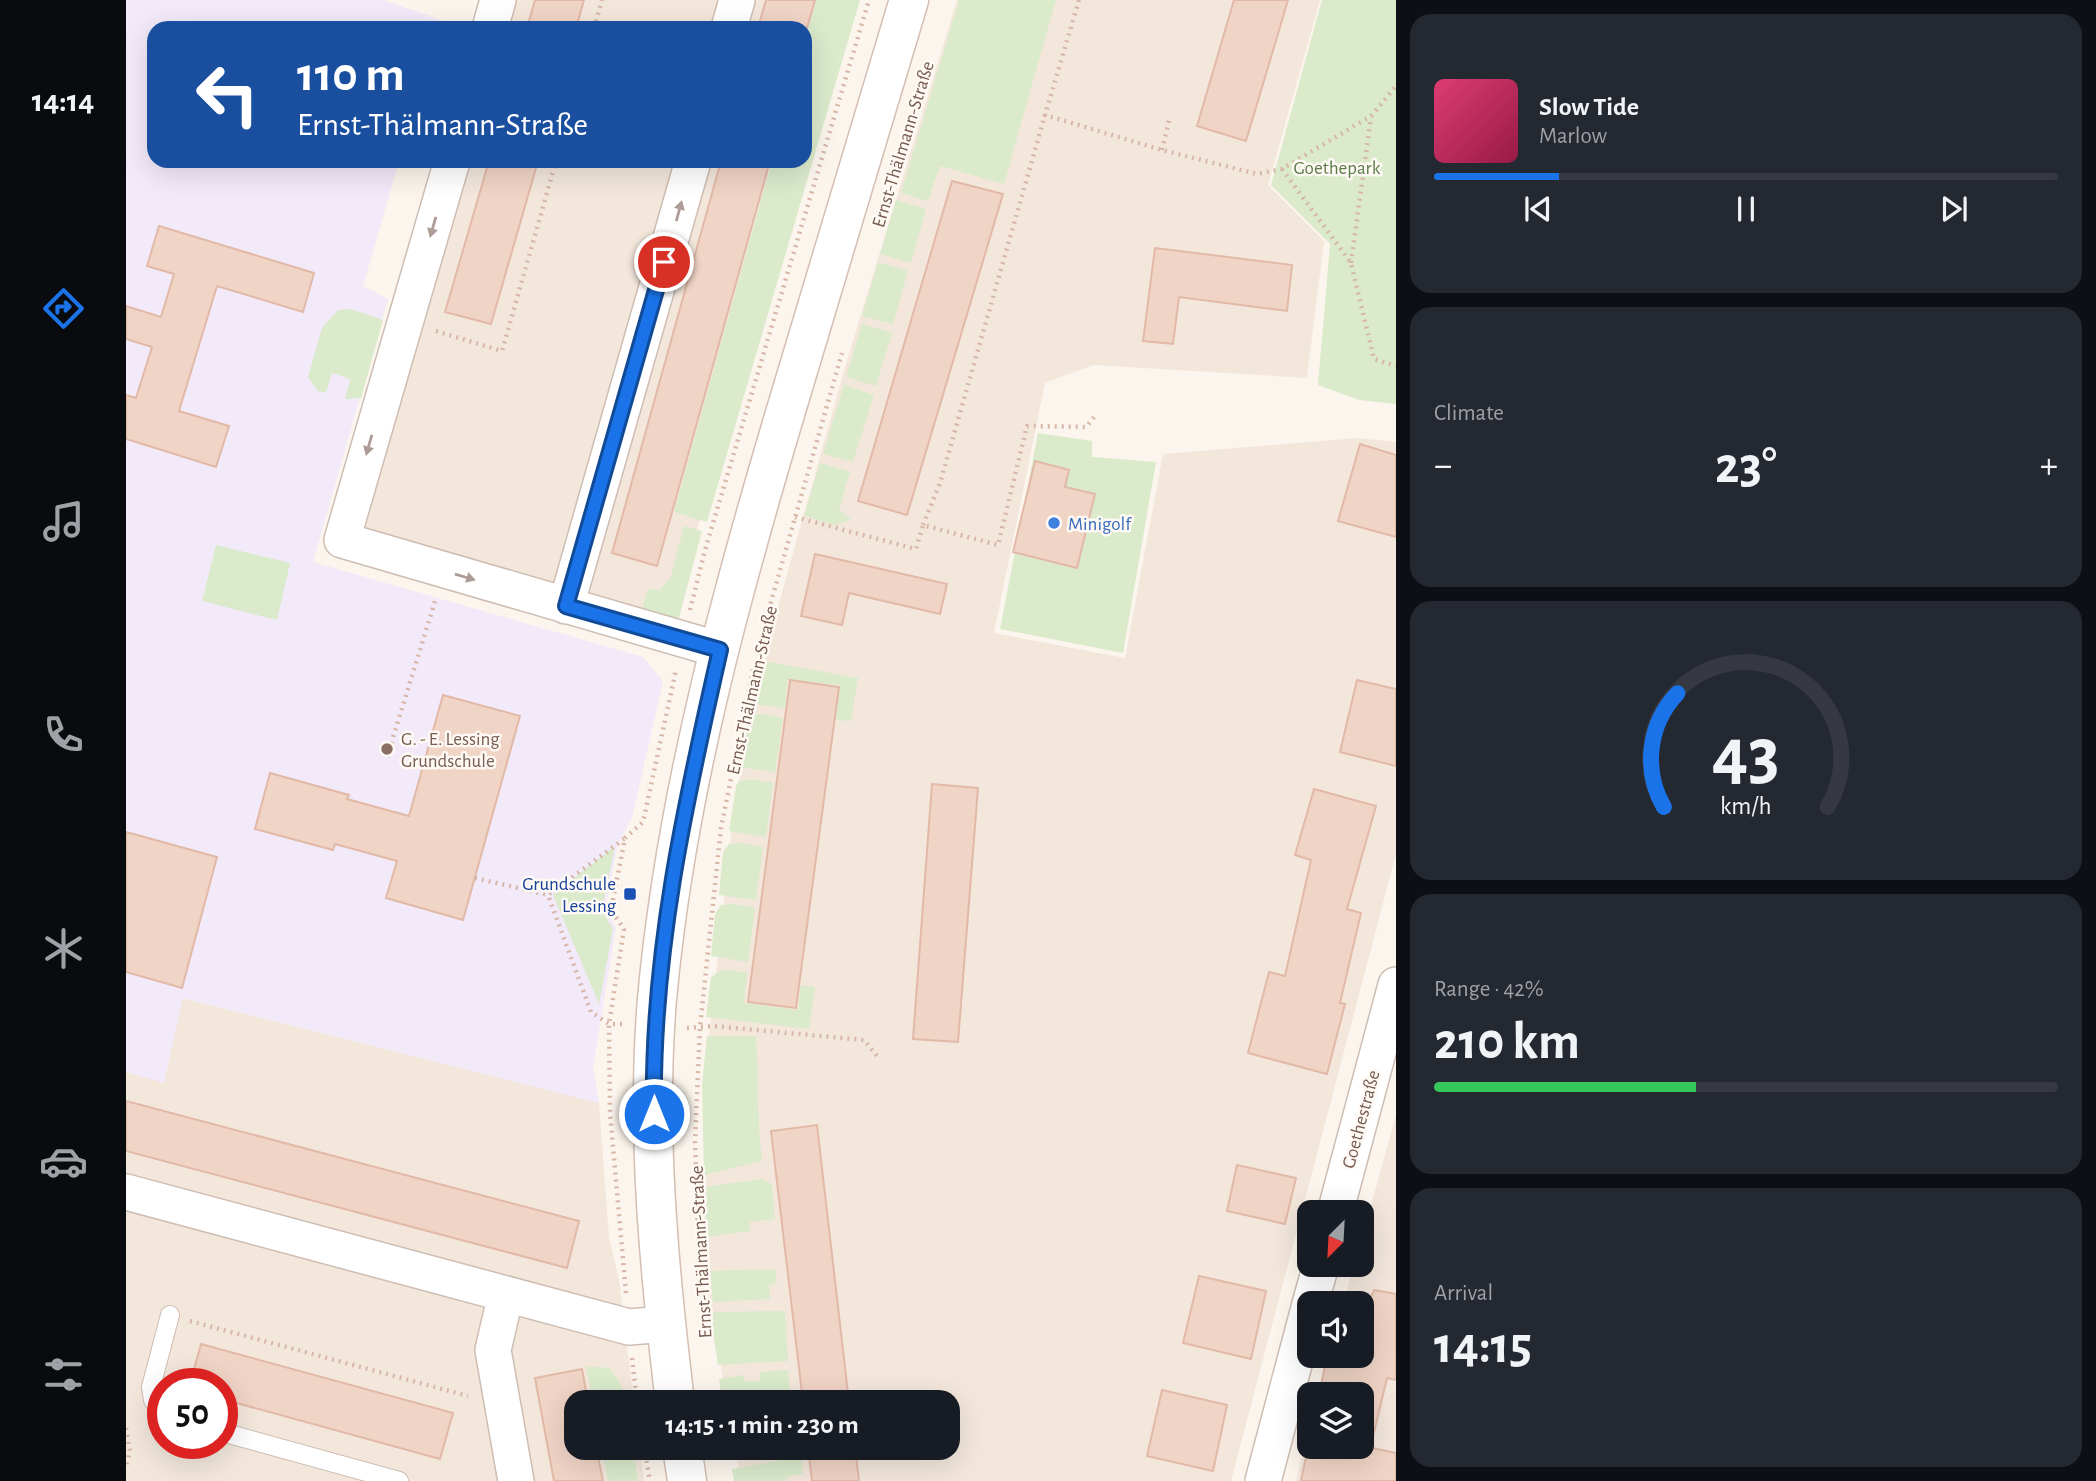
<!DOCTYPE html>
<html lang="en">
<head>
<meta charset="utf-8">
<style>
	:root { --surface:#171b24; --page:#242831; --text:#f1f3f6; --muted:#9ea1a6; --line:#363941; --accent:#1a73e8 }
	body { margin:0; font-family:"Alegreya Sans",sans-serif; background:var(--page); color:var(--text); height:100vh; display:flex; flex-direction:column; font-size:26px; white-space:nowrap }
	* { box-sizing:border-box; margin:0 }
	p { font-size:23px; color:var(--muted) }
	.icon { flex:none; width:38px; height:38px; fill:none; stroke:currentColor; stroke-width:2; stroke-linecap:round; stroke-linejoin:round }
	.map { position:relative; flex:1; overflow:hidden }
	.side { display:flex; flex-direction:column; gap:14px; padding:14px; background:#0d0f14; width:700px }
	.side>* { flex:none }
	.top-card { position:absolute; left:21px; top:21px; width:665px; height:147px; border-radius:21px; box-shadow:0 7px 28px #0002; background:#1a4fa0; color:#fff; overflow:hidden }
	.needle { width:46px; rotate:204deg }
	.fabs { position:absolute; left:1171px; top:1200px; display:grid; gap:14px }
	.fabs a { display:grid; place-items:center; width:77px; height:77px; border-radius:14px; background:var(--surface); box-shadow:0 7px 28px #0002; font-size:35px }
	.speed { position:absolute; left:21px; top:1368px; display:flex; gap:14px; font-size:35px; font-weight:700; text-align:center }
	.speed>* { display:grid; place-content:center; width:91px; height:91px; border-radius:50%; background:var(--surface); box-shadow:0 7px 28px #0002; line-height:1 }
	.speed .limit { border:10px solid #d22; background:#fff; color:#111 }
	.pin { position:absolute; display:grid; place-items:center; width:60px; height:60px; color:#fff; margin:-30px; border:4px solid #fff; border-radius:50%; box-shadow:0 2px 7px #0007 }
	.me { position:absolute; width:77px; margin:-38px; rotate:0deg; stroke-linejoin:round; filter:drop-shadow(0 0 5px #0008) }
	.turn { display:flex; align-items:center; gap:24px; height:147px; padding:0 35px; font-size:32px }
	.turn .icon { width:91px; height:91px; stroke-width:2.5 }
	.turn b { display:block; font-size:49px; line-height:60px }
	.big { font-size:52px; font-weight:700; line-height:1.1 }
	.side .tile { flex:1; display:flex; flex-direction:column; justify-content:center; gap:10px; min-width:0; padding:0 24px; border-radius:21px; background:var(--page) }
	.side .dial { align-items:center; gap:0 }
	.dial svg { height:182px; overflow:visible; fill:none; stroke:var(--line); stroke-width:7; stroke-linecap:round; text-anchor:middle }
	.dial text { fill:var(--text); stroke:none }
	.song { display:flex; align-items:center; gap:21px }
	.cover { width:84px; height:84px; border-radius:10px; background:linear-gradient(135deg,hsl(340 70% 55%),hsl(340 70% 35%)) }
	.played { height:7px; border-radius:4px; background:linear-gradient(90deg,var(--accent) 20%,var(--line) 20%) }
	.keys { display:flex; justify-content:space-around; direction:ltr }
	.heat { display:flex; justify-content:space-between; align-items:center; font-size:38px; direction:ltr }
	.charge { height:10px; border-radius:5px; background:linear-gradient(90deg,#34c759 42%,var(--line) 0) }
	.trip { position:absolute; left:438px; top:1390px; width:396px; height:70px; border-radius:21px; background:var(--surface); box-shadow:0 7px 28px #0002; font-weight:700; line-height:70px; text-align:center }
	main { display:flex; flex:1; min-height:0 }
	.dock { display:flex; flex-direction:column; width:126px; justify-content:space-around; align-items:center; background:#090b0e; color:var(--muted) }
	.dock .icon { width:49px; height:49px }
	.dock .on { color:var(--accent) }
	.dock b { font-size:32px; color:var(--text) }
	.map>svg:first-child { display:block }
</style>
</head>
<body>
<main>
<nav class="dock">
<b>14:14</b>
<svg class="icon on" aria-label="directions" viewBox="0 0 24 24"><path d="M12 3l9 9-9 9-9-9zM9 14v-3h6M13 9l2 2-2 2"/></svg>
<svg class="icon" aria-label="music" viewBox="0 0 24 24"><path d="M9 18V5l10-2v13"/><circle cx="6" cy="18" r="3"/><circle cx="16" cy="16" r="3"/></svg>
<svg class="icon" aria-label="phone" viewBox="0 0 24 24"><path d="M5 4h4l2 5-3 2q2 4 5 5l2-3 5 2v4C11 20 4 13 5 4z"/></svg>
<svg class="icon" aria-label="climate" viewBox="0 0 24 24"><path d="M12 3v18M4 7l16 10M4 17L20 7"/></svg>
<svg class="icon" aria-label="car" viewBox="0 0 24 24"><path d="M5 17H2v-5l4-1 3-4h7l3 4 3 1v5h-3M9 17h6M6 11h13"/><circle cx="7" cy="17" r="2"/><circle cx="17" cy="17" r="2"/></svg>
<svg class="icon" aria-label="filters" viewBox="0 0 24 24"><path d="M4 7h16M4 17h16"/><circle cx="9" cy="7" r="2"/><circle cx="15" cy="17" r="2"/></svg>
</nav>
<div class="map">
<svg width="1270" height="1481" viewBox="0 0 1270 1481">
	<rect width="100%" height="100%" fill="#fcf5ed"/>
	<path fill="#f3e7dc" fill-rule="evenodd" d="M390,0h339l-137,455 -47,168 -307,-91 106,-371h335v-133h-297z
		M831,0h363l-52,185 56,56 -17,137 -214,-13 -48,18 -51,250 131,25 38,-204 195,-16 38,4v412l-165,627h-490l-6,-34h212v-45h-220l-18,-106 -6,-205 32,-292 39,-178 73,-261z
		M56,998l417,105 10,134 10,43 15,122h-58v45h64l4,34h-518v-409l38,10zM37,1384h59v60h-59z
		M1270,1114v367h-100l13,-53v19h53v-52h-44l11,-39h33v-52h-19l11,-39h8v-26z"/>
	<path fill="#f2e9f9" d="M0,0h257l58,20 -3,8h-284v133h245l-36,125 25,13 -75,263 330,95 20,24 -31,137 -14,26 -13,65 11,19 -23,139 6,36 -416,-105 -19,85 -38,-11z"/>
	<path fill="#daeacb" d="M690,0h44l-153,522 -33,-10 98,-351h33v-120z
		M833,0h97l-52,184 -64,-18 -12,35 -27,-8z
		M1196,0h74v404l-37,-4 -41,-15 12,-141 -59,-59z
		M770,200l30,9 -15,54 -31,-9z
		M752,262l30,9 -15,53 -31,-8z
		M225,309l32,11 -22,78 -16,1 5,-20 -18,-6 -6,20 -8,-2 -10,-14 14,-49 16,-18z
		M736,324l30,9 -16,53 -30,-9z
		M718,385l30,10 -21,67 -30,-8z
		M912,433l54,8v16l64,5 -33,191 -123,-24z
		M694,463l30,9 -11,37 12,11 -17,5 -30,-9z
		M558,526l18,5 -23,87 -5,5 -33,-10 7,-25 11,3 12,-14z
		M90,545l74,18 -13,57 -75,-19z
		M637,661l95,17 -7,43 -15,-1 4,-35 -53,-5 -2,28 -32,-4z
		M639,714l18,4 -8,54 -37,-5 10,-52z
		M625,779l22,4 -7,54 -37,-6 7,-45 3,-5z
		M615,843l22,4 -7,53 -37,-5 4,-43 6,-8z
		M489,846l-13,64 11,19 -14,75 -46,-109z
		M607,904l22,4 -7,54 -37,-6 4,-42 6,-9z
		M598,969l23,4 -3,30 54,7 3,-25 14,2 -6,42 -103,-12 5,-40z
		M581,1036h49c3,42 1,84 6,125l-58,14 -2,-91z
		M637,1179l9,6 3,34 -25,3v9l-44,6 -2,-50z
		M649,1269l2,14 -8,2 1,14 -57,3 -3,-31z
		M659,1311l3,50 -70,4 -8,-53z
		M460,1366l24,2 15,24 2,10h-34z
		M662,1370l3,32h-69l-3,-23 24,-4 1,6h16v-9z
		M475,1447h32l5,34h-30z
		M603,1447h68l1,4 -67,9z
		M675,1457l2,17 -17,3v4h-52l-2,-12z"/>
	<path fill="#f0d4c6" stroke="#e2b9a7" stroke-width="2" d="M409,0h49l-8,28h-49z
		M640,0h49l-8,28h-49z
		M1108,0h54l-42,141 -49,-15z
		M363,161h49l-47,163 -46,-12z
		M595,161h49l-113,405 -45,-13z
		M826,181l51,13 -96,321 -49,-14z
		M33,226l155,47 -11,39 -86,-26 -38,125 50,15 -13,41 -90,-28v-44l10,3 16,-51 -26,-8v-33l35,11 13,-43 -27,-8z
		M1029,248l137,17 -5,46 -108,-14 -6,47 -30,-3z
		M1234,444l36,11v82l-58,-16z
		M909,461l34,9 -4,17 30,7 -18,74 -64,-16z
		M689,554l132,30 -7,30 -91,-21 -7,32 -41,-9z
		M664,680l49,7 -43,321 -48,-6z
		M1231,680l39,9v77l-56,-14z
		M317,695l77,21 -57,204 -77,-22 11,-37 -62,-17 -2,6 -78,-21 15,-56 79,22 -2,4 62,17z
		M806,784l46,4 -20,254 -45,-3z
		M1188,789l62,17 -29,103 14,4 -21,90 5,1 -18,70 -79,-21 21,-81 16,4 26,-116 -16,-5z
		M0,832l91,25 -35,131 -56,-16z
		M0,1101l453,120 -12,47 -441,-117z
		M691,1125l32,277h-46l-32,-271z
		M1111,1165l59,13 -11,46 -58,-13z
		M1073,1276l67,15 -15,68 -68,-16z
		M1248,1290l22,4v86l-9,-2 -16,67 -9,-1v-49h-43l8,-39h35v-59l8,2z
		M75,1344l252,69 -13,46 -218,-60v-15h-32z
		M456,1369l6,33h-12v45h20l7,34h-49l-19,-103z
		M1036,1390l65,15 -14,66 -66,-15z
		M682,1447h47l4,34h-47z
		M1182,1447h60l28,6v28h-95z"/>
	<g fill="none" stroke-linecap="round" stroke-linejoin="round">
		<g stroke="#cebdb2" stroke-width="20">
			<path id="service" d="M37,1412l-10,-12 -2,-13 19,-72
				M96,1432l177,49"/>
		</g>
		<g stroke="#cebdb2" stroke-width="38">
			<path id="minor" d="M364,28l8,-28
				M603,28l8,-28
				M326,161l-110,379 378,110
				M440,606l127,-445
				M0,1192l503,135 37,-3
				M1209,1213l61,-228
				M380,1294l-13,56 23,131
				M1184,1304l11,-39
				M1137,1481l46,-173"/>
		</g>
		<g stroke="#d4bfb2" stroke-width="41">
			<path id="secondary" d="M549,1402c-16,-133 -29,-270 -18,-403 19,-208 76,-413 136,-612 38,-129 77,-258 116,-387
				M556,1447l5,34"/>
		</g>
		<path stroke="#d6b7a8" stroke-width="4.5" stroke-dasharray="2 5" stroke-linecap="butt" d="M953,0l-34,115 117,35 95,24 25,-5 89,-53 25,-30
			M468,28l8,-28
			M1036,150l8,-34
			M1156,169l69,94 23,96 22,7
			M1225,263l20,-146
			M310,331l66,20 54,-190
			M669,517l121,32 7,-24 75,20 29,-119 59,1 9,-11
			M797,525l17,-42 105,-368
			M564,610l15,-60 164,-550
			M633,644l83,-291
			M261,757l49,-159
			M349,878l73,17
			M496,1024h-13l-18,-12 -43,-117 76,-56
			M561,1028l26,-2 151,14 13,16
			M500,1293l-16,-180 -1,-89 15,-95 -13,-19 14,-72 18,-16 33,-152
			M574,1297l-5,-155 5,-115 21,-199 32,-159
			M64,1321l278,75
			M506,1358l5,44
			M0,1428l4,23 -4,15
			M518,1447l6,34"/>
		<use href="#service" stroke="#fff" stroke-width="18"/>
		<use href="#minor" stroke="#fff" stroke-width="35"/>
		<use href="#secondary" stroke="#fff" stroke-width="38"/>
	</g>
	<defs><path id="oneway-solid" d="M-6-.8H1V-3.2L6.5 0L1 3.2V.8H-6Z" transform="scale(1.75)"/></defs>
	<g fill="#ad9d96">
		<use href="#oneway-solid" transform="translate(553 211) rotate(-75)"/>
		<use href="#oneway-solid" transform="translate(307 227) rotate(106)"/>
		<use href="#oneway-solid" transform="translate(243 445) rotate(106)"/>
		<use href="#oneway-solid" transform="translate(339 577) rotate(16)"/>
	</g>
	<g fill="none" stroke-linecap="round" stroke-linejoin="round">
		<g stroke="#114b97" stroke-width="18">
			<path id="route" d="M528,1114c-3,-157 31,-311 66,-464l-154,-44 98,-344"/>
		</g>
		<use href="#route" stroke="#1a73e8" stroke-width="12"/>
	</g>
	<circle fill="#3f7fe0" stroke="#fef9f4" stroke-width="2.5" cx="928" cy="523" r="7"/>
	<circle fill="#8d6e63" stroke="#fef9f4" stroke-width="2.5" cx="261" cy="749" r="7"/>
	<rect fill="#1a4fb4" stroke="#fef9f4" stroke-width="2.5" x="497" y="887" width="14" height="14" rx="3.5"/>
	<g text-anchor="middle" stroke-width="5" stroke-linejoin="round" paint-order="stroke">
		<g font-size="19" fill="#775b50" stroke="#fef9f4">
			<text transform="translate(776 144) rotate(-73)" y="7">Ernst-Thälmann-Straße</text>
			<text transform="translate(625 690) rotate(-77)" y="7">Ernst-Thälmann-Straße</text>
			<text transform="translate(1234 1119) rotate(-75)" y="7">Goethestraße</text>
			<text transform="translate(574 1252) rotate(-93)" y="7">Ernst-Thälmann-Straße</text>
		</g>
		<g font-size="19" fill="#5b7c48" stroke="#fef9f4">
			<text x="1211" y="174">Goethepark</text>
		</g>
		<g font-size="19" fill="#366cbe" stroke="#fef9f4" text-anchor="start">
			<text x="942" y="530">Minigolf</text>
		</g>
		<g font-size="19" fill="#785e54" stroke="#fef9f4" text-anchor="start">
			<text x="275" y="745">G. - E. Lessing<tspan x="275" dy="22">Grundschule</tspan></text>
		</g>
		<g font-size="19" fill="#164399" stroke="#fef9f4" text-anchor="end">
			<text x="490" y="890">Grundschule<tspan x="490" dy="22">Lessing</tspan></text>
		</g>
	</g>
</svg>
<div class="fabs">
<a><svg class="needle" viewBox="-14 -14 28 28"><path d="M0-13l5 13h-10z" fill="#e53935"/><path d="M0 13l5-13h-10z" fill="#9ea1a6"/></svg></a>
<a><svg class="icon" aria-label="sound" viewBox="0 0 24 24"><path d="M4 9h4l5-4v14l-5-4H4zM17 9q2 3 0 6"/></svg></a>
<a><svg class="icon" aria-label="layers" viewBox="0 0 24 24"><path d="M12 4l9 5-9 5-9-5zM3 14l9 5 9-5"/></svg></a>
</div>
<div class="speed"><div class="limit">50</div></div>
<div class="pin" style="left:538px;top:262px;background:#d93025"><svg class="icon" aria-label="arrive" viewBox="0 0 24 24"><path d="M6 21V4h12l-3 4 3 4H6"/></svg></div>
<svg class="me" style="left:528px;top:1114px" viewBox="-20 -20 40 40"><circle r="17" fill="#1a73e8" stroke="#fff" stroke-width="3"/><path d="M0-11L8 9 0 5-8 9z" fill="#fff"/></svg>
<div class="trip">14:15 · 1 min · 230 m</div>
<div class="top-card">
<div class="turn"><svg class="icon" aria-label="left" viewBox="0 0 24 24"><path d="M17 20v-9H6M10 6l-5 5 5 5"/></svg><div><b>110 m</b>Ernst-Thälmann-Straße</div></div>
</div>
</div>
<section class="side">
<div class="tile">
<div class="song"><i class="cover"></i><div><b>Slow Tide</b><p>Marlow</p></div></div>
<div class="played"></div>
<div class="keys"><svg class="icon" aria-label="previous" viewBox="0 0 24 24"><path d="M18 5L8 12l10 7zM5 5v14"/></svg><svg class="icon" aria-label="pause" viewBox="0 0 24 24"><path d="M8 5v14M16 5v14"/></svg><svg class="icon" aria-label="next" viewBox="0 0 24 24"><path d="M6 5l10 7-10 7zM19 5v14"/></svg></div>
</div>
<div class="tile"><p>Climate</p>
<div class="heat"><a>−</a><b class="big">23°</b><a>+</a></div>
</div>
<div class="tile dial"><svg viewBox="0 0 100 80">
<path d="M14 69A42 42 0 1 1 86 69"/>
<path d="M14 69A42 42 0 0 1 20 19" stroke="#1a73e8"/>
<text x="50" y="56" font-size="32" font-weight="700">43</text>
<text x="50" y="72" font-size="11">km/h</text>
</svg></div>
<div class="tile"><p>Range · 42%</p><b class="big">210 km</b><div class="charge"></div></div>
<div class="tile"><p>Arrival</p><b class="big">14:15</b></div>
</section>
</main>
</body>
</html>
